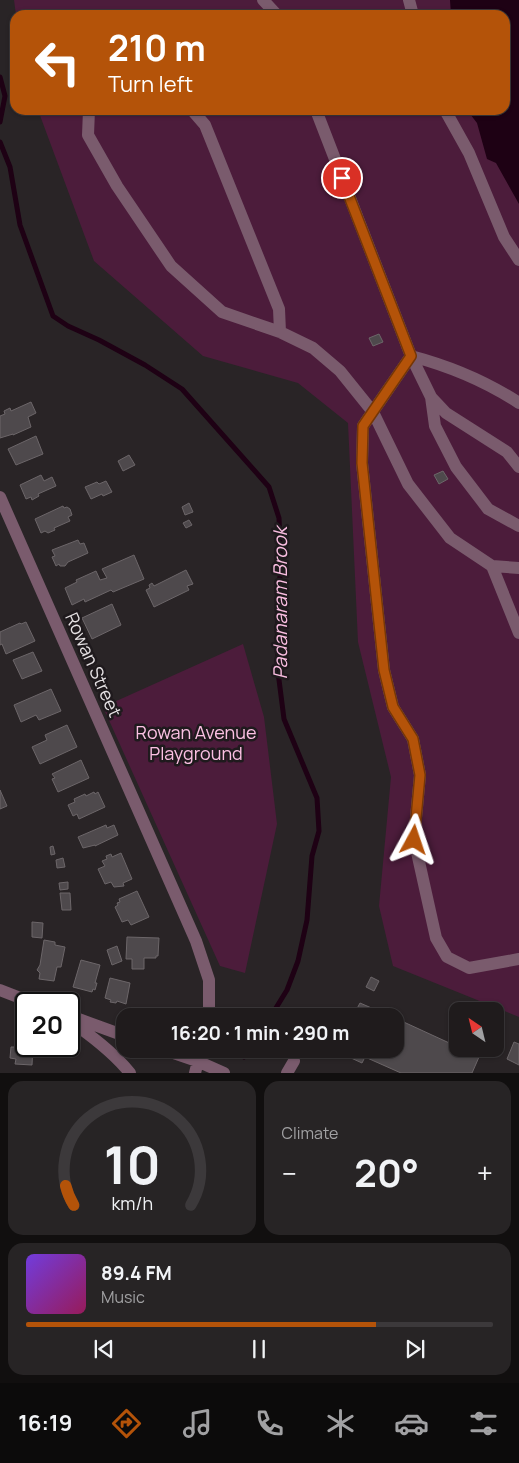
<!DOCTYPE html>
<html lang="en">
<head>
<meta charset="utf-8">
<style>
	:root { --surface:#1f1b1c; --page:#272425; --text:#f1f3f6; --muted:#a1a1a3; --line:#3c393b; --accent:#b45309 }
	body { margin:0; font-family:Manrope,sans-serif; background:var(--page); color:var(--text); height:100vh; display:flex; flex-direction:column; font-size:19px; white-space:nowrap }
	* { box-sizing:border-box; margin:0 }
	p { font-size:16px; color:var(--muted) }
	.icon { flex:none; width:28px; height:28px; fill:none; stroke:currentColor; stroke-width:2; stroke-linecap:round; stroke-linejoin:round }
	.map { position:relative; height:1073px; overflow:hidden }
	.drawer { display:flex; flex-direction:column; gap:8px; padding:8px; background:#110f0f; flex:1 }
	.drawer>* { flex:none }
	.hud { position:absolute; left:10px; top:10px; width:500px; height:105px; border-radius:15px; box-shadow:0 1px 4px #0004,0 0 0 1px var(--line); background:#b45309; color:#fff; overflow:hidden }
	.needle { width:32px; rotate:325deg }
	.buttons { position:absolute; left:449px; top:1002px; display:grid; gap:10px }
	.buttons a { display:grid; place-items:center; width:55px; height:55px; border-radius:10px; background:var(--surface); box-shadow:0 1px 4px #0004,0 0 0 1px var(--line); font-size:25px }
	.speed { position:absolute; left:15px; top:992px; display:flex; gap:10px; font-size:25px; font-weight:700; text-align:center }
	.speed>* { display:grid; place-content:center; width:65px; height:65px; border-radius:50%; background:var(--surface); box-shadow:0 1px 4px #0004,0 0 0 1px var(--line); line-height:1 }
	.speed .limit { border:2px solid #111; border-radius:8px; background:#fff; color:#111 }
	.pin { position:absolute; display:grid; place-items:center; width:42px; height:42px; color:#fff; margin:-21px; border:2px solid #fff; border-radius:50%; box-shadow:0 1px 5px #0007 }
	.me { position:absolute; width:55px; margin:-28px; rotate:5deg; stroke-linejoin:round; filter:drop-shadow(0 0 4px #0008) }
	.turn { display:flex; align-items:center; gap:18px; height:105px; padding:0 15px; font-size:22px }
	.turn .icon { width:65px; height:65px; stroke-width:2.5 }
	.turn b { display:block; font-size:35px; line-height:42px }
	.big { font-size:38px; font-weight:700; line-height:1.1 }
	.drawer .card { flex:1; display:flex; flex-direction:column; justify-content:center; gap:8px; min-width:0; padding:0 18px; border-radius:15px; background:var(--page) }
	.drawer .dial { align-items:center; gap:0 }
	.dial svg { height:130px; overflow:visible; fill:none; stroke:var(--line); stroke-width:7; stroke-linecap:round; text-anchor:middle }
	.dial text { fill:var(--text); stroke:none }
	.song { display:flex; align-items:center; gap:15px }
	.cover { width:60px; height:60px; border-radius:8px; background:linear-gradient(135deg,hsl(260 70% 55%),hsl(330 70% 35%)) }
	.played { height:5px; border-radius:2px; background:linear-gradient(90deg,var(--accent) 75%,var(--line) 75%) }
	.keys { display:flex; justify-content:space-around; direction:ltr }
	.heat { display:flex; justify-content:space-between; align-items:center; font-size:28px; direction:ltr }
	.drawer .tiles { flex:1; display:grid; gap:8px; grid-template-columns:1fr 1fr }
	.card:last-child { grid-column:span 2 }
	.trip { position:absolute; left:116px; top:1008px; width:288px; height:50px; border-radius:15px; background:var(--surface); box-shadow:0 1px 4px #0004,0 0 0 1px var(--line); font-weight:700; line-height:50px; text-align:center }
	.dock { display:flex; height:80px; justify-content:space-around; align-items:center; background:#0c0b0b; color:var(--muted) }
	.dock .icon { width:35px; height:35px }
	.dock .active { color:var(--accent) }
	.dock b { font-size:22px; color:var(--text) }
	.map>svg:first-child { display:block }
</style>
</head>
<body>
<div class="map">
<svg width="519" height="1073" viewBox="0 0 519 1073">
	<rect width="100%" height="100%" fill="#292426"/>
	<path fill="#4c1c3b" d="M14,0h505v1017l-126,-51 -14,-60 12,-129 -33,-135 -10,-219 -50,-40 -95,-27 -109,-95 -56,-151h467v-95h-489z
		M243,644l21,73 13,107 -32,149 -25,-7 -117,-259z"/>
	<path fill="#1e0114" d="M450,0h69v204l-23,-41 -9,-4 -10,-36 -10,-13h38v-95h-54z"/>
	<g fill="none" stroke-linecap="round" stroke-linejoin="round">
		<path stroke="#1e0114" stroke-width="5" d="M0,77l5,19 -5,26
			M0,142l10,25 10,58 33,91 15,10 31,14 46,25 37,24 87,98 10,31 2,47 -3,34v73l6,47 33,79 2,33 -7,25 -5,64 -9,41 -11,29 -16,26
			M244,1057l6,-8"/>
	</g>
	<path fill="#4e494c" stroke="#6c6669" d="M379,334l4,8 -10,4 -4,-8z
		M31,402l5,11 -8,4 3,10 -18,8v-1l-13,4v-22l5,-2 -1,-3 6,-3 1,3z
		M36,436l7,18 -27,11 -8,-16z
		M129,455l6,10 -12,6 -5,-10z
		M443,471l5,8 -9,5 -5,-9z
		M41,475l3,6 8,-4 4,9 -18,8 1,2 -7,4 -1,-3 -5,2 -6,-14z
		M106,481l6,11 -9,4 -1,-2 -11,5 -6,-12 12,-5 2,2z
		M189,503l4,9 -8,3 -3,-8z
		M63,506l1,2 3,-1 3,2 2,6 -4,2 2,4 -16,7 1,2 -7,3 -3,-2 -4,2 -6,-14z
		M189,520l3,5 -6,3 -3,-5z
		M78,540l2,4 4,-1 4,10 -20,9 -3,4h-5l-1,-2 -3,2 -4,-9 3,-1 -3,-6z
		M134,555l10,24 -31,13 -2,-2 -26,12 -1,-3 -12,6 -7,-17 12,-6 -1,-2 20,-9 4,9 7,-2 -5,-9z
		M186,570l7,14 -6,2 2,4 -35,17 -8,-17 4,-2 -1,-3 3,-2 2,3z
		M112,604l9,21 -29,14 -10,-21z
		M26,622l9,19 -29,13 -4,-10 -2,1v-13l20,-9 1,1z
		M33,652l9,19 -20,8 -9,-19z
		M51,689l10,22 -22,9 -3,-5 -15,7 -7,-17z
		M67,725l10,22 -37,17 -8,-17 15,-7 -2,-5z
		M81,760l8,18 -31,14 -6,-13 3,-1 -3,-4z
		M0,790l7,16 -7,3z
		M94,792l1,2 3,-2 7,15 -26,12 -2,-5 -4,2 -5,-11 7,-3 -1,-3 11,-5 1,2z
		M106,825l1,3 7,-3 4,10 -23,11v-1l-12,3 -5,-11z
		M53,846l2,8 -4,1 -1,-8z
		M121,853l11,26 -9,4 1,3 -10,1 -3,-5 -6,2 -7,-15 7,-3 -3,-5 5,-2 -1,-3 5,-2 1,3z
		M63,858l2,9 -8,1 -1,-8z
		M68,882v7l-8,1 -1,-7z
		M137,891l12,26 -18,8 -3,-5 -6,2 -7,-15 3,-2 -1,-2 3,-1 -1,-3z
		M60,893h10l1,17h-9z
		M32,922l11,1 -1,15 -10,-1z
		M127,937l32,1 -1,18h-2v2h-12v11h-12v-10h-6z
		M44,940l11,2v3l10,2 -4,20h-4l-3,14 -15,-2 1,-6 -3,-3 3,-5z
		M117,946l5,15 -10,4 -5,-15z
		M81,960l19,5 -5,18h2l-2,7 -2,-1 -1,3 -19,-5z
		M371,977l8,4 -5,10 -8,-4z
		M110,978l20,5 -4,21 -9,-3 -1,2 -6,-1 1,-2 -6,-2z
		M360,1003l30,13h-42l1,-1 4,1z
		M395,1018l63,29v2h4l17,8 -7,16h-71l-36,-16 -3,6 -24,-11 2,-3h55z
		M17,1021l9,2v23h7l-1,19 -17,-1 1,-5 -6,-1 1,-11h5z
		M514,1042l5,2v21l-12,-6z"/>
	<g fill="none" stroke-linecap="round" stroke-linejoin="round">
		<path stroke="#7a5b6d" stroke-width="12" d="M263,0l14,15
			M409,0l4,15
			M89,110l-1,25 29,51 54,80 51,46 58,20 33,16 27,23 33,41 35,72 42,54 42,28 27,2
			M192,110l13,15 74,184 1,23
			M316,110l95,246 -48,70 -1,37 22,207 9,37 20,32 7,36 -6,64 22,99 11,19 22,11 50,-9
			M445,110l24,43 35,84 15,23
			M431,397l4,29 21,41 32,42 31,17
			M519,403c-32,-21 -70,-37 -108,-47l20,41 15,16 61,39 12,15
			M0,497l196,444 13,39v36
			M492,566l27,67
			M0,990l36,14
			M73,1017l52,19
			M69,1020c22,16 44,32 61,53
			M162,1049l35,12 27,12
			M195,1073l6,-24
			M287,1073l7,-12"/>
	</g>
	<g fill="none" stroke-linecap="round" stroke-linejoin="round">
		<g stroke="#753606" stroke-width="12">
			<path id="route" d="M342,178l69,178 -48,70 -1,37 22,207 9,37 20,32 7,36 -6,65"/>
		</g>
		<use href="#route" stroke="#b45309" stroke-width="9"/>
	</g>
	<g text-anchor="middle" stroke-width="5" stroke-linejoin="round" paint-order="stroke">
		<g font-size="18" fill="#e6e2e4" stroke="#1f1a1d">
			<text transform="translate(93 665) rotate(66)" y="6">Rowan Street</text>
		</g>
		<g font-size="18" fill="#fcc0e3" stroke="#1f1a1d">
			<text x="196" y="739">Rowan Avenue<tspan x="196" dy="21">Playground</tspan></text>
		</g>
		<g font-size="19" font-style="italic" fill="#f9bde0" stroke="#1f1a1d">
			<text transform="translate(280 603) rotate(-90)" y="7">Padanaram Brook</text>
		</g>
	</g>
</svg>
<div class="buttons">
<a><svg class="needle" viewBox="-14 -14 28 28"><path d="M0-13l5 13h-10z" fill="#e53935"/><path d="M0 13l5-13h-10z" fill="#a1a1a3"/></svg></a>
</div>
<div class="speed"><div class="limit">20</div></div>
<div class="pin" style="left:342px;top:178px;background:#d93025"><svg class="icon" aria-label="arrive" viewBox="0 0 24 24"><path d="M6 21V4h12l-3 4 3 4H6"/></svg></div>
<svg class="me" style="left:414px;top:840px" viewBox="-20 -20 40 40"><path d="M0-17L14 15 0 8-14 15z" fill="#b45309" stroke="#fff" stroke-width="4"/></svg>
<div class="trip">16:20 · 1 min · 290 m</div>
<div class="hud">
<div class="turn"><svg class="icon" aria-label="left" viewBox="0 0 24 24"><path d="M17 20v-9H6M10 6l-5 5 5 5"/></svg><div><b>210 m</b>Turn left</div></div>
</div>
</div>
<section class="drawer">
<div class="tiles">
<div class="card dial"><svg viewBox="0 0 100 80">
<path d="M14 69A42 42 0 1 1 86 69"/>
<path d="M14 69A42 42 0 0 1 9 57" stroke="#b45309"/>
<text x="50" y="56" font-size="32" font-weight="700">10</text>
<text x="50" y="72" font-size="11">km/h</text>
</svg></div>
<div class="card"><p>Climate</p>
<div class="heat"><a>−</a><b class="big">20°</b><a>+</a></div>
</div>
<div class="card">
<div class="song"><i class="cover"></i><div><b>89.4 FM</b><p>Music</p></div></div>
<div class="played"></div>
<div class="keys"><svg class="icon" aria-label="previous" viewBox="0 0 24 24"><path d="M18 5L8 12l10 7zM5 5v14"/></svg><svg class="icon" aria-label="pause" viewBox="0 0 24 24"><path d="M8 5v14M16 5v14"/></svg><svg class="icon" aria-label="next" viewBox="0 0 24 24"><path d="M6 5l10 7-10 7zM19 5v14"/></svg></div>
</div>
</div>
</section>
<nav class="dock">
<b>16:19</b>
<svg class="icon active" aria-label="directions" viewBox="0 0 24 24"><path d="M12 3l9 9-9 9-9-9zM9 14v-3h6M13 9l2 2-2 2"/></svg>
<svg class="icon" aria-label="music" viewBox="0 0 24 24"><path d="M9 18V5l10-2v13"/><circle cx="6" cy="18" r="3"/><circle cx="16" cy="16" r="3"/></svg>
<svg class="icon" aria-label="phone" viewBox="0 0 24 24"><path d="M5 4h4l2 5-3 2q2 4 5 5l2-3 5 2v4C11 20 4 13 5 4z"/></svg>
<svg class="icon" aria-label="climate" viewBox="0 0 24 24"><path d="M12 3v18M4 7l16 10M4 17L20 7"/></svg>
<svg class="icon" aria-label="car" viewBox="0 0 24 24"><path d="M5 17H2v-5l4-1 3-4h7l3 4 3 1v5h-3M9 17h6M6 11h13"/><circle cx="7" cy="17" r="2"/><circle cx="17" cy="17" r="2"/></svg>
<svg class="icon" aria-label="filters" viewBox="0 0 24 24"><path d="M4 7h16M4 17h16"/><circle cx="9" cy="7" r="2"/><circle cx="15" cy="17" r="2"/></svg>
</nav>
</body>
</html>
